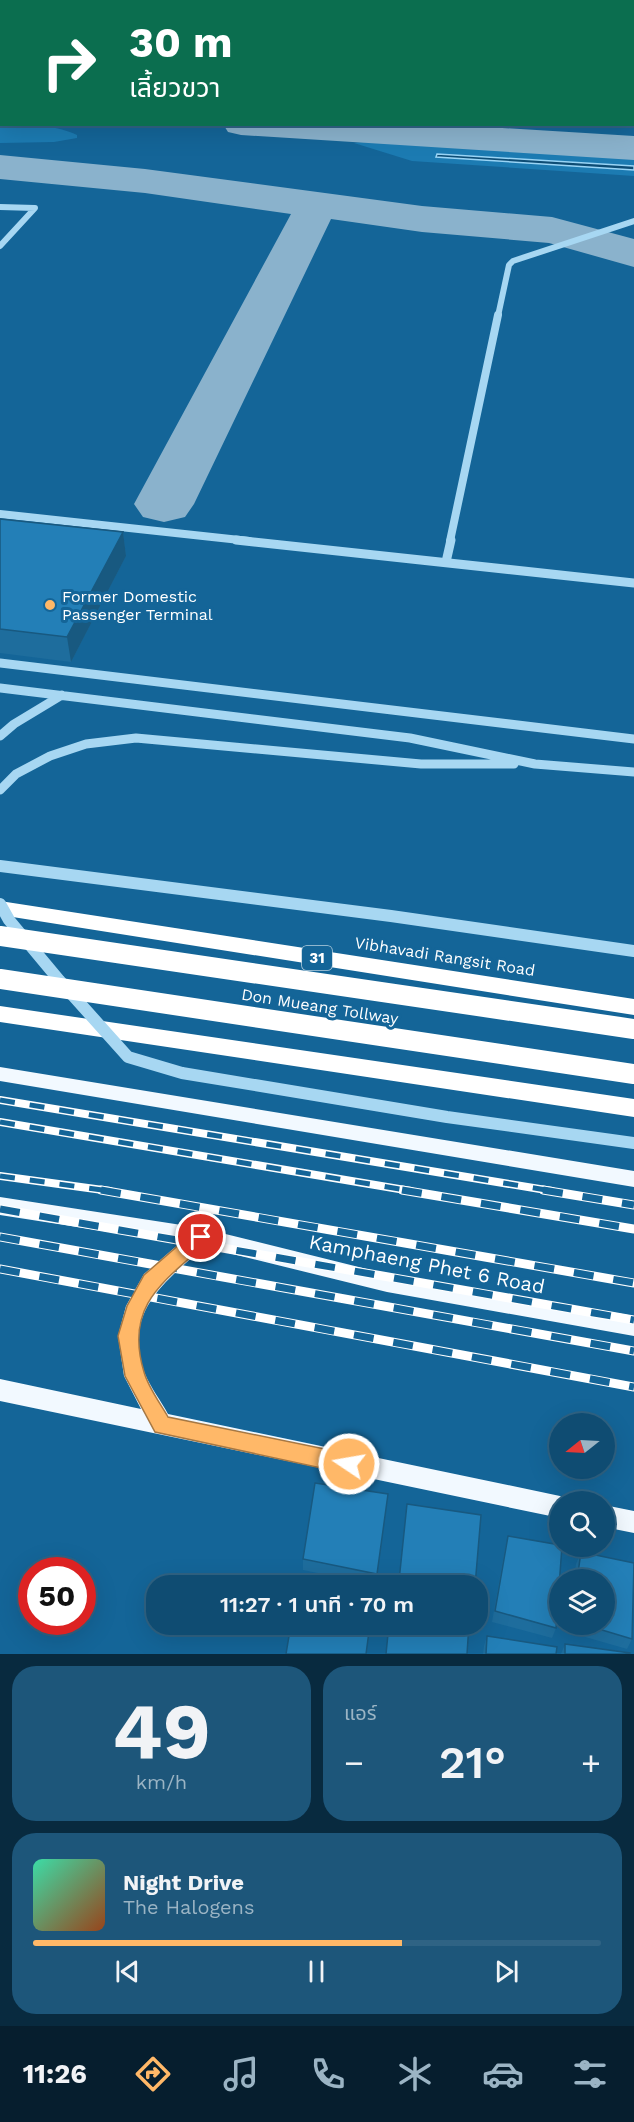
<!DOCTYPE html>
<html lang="th">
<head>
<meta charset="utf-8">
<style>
	:root { --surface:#0f4c72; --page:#1d567a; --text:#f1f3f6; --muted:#9bb4c4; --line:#2f6384; --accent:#ffb868 }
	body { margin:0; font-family:"Work Sans","Noto Sans Thai",sans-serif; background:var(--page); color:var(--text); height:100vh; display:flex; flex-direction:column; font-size:22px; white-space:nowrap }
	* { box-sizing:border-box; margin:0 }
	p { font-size:20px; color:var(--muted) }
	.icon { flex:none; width:33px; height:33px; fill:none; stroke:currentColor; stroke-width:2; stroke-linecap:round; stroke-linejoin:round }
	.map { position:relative; height:1654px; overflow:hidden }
	.sheet { display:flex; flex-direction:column; gap:12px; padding:12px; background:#082a3f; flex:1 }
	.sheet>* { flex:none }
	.top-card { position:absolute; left:0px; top:0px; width:634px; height:126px; box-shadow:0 6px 24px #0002,0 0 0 2px var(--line); background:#0b6e4f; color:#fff; overflow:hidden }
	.needle { width:39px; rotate:252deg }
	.buttons { position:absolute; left:549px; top:1413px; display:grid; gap:12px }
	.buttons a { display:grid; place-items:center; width:66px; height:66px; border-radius:50%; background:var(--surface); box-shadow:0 6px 24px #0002,0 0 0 2px var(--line); font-size:30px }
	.speed { position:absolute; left:18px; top:1557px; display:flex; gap:12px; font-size:30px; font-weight:700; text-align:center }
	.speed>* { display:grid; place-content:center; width:78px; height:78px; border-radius:50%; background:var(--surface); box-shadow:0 6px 24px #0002,0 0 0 2px var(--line); line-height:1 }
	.speed .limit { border:9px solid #d22; background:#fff; color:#111 }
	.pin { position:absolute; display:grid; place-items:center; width:51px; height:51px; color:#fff; margin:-26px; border:3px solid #fff; border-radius:50%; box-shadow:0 2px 6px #0007 }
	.me { position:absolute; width:66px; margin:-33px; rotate:282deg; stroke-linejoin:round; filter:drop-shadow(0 0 4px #0008) }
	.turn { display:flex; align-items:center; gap:21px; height:126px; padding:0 30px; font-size:27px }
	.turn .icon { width:78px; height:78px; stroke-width:2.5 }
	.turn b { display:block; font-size:42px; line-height:51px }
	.big { font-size:45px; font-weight:600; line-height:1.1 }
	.sheet .widget { flex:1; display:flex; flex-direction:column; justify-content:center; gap:9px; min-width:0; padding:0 21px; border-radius:24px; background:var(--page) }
	.sheet .dial { align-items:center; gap:0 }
	.dial b { font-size:78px; line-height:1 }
	.song { display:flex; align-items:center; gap:18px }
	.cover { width:72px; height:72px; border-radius:9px; background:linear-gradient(135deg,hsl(160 70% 55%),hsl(20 70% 35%)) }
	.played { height:6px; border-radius:3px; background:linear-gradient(90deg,var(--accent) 65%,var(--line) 65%) }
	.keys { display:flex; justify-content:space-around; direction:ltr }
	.heat { display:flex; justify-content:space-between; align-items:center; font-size:33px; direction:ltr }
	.sheet .tiles { flex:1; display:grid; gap:12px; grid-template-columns:1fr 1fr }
	.widget:last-child { grid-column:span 2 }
	.trip { position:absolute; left:146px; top:1575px; width:342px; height:60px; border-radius:24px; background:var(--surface); box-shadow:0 6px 24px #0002,0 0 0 2px var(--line); font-weight:600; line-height:60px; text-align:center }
	.dock { display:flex; height:96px; justify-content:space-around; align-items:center; background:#061e2e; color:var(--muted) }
	.dock .icon { width:42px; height:42px }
	.dock .active { color:var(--accent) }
	.dock b { font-size:27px; color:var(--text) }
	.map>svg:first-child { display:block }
</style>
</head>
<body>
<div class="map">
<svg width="634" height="1654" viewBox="0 0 634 1654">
	<rect width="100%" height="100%" fill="#146598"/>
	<path fill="#1c7bb2" d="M285,0h349v17l-1,-15z
		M0,120l2,4c24,1 52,0 75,11v3l-23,4 -54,1z
		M363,142l271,17v17l-222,-15 -58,-18z"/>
	<path fill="#0d4c74" stroke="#99d4f5" stroke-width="1.5" d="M437,154l197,12v4l-198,-13z"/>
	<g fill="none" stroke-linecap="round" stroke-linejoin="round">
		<path fill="#8ab2cc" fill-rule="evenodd" d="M0,53h2v21h-2z
			M223,124h215l196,12v24l-393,-25 -13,-3z
			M0,155l145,14 277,37 130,11 82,22v28l-85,-24 -127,-11 -91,-13 -137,285 -9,13 -21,5 -21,-5 -9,-13 157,-290 -146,-21 -145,-14z"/>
		<path fill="#8ab2cc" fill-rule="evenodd" d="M0,0h38l1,2h-37l-2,25z
			M633,13h1v48h-1z"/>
		<path stroke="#a7d7f2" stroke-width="6" d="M0,207l35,1 -35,38
			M498,316l11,-51 4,-4 121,-40"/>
		<path stroke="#a7d7f2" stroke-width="8" d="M0,514l249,27
			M450,541l48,-226"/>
		<path stroke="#a7d7f2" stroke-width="9" d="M236,540l398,43
			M446,562l5,-22
			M0,663l634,76
			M0,688l410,50 125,26 99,8
			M0,736l14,-12 48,-29
			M0,790l16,-16 34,-18 36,-12 50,-6 285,26h93"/>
		<path stroke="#a7d7f2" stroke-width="12" d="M0,866l391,50 243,35"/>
		<path fill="#f2f9ff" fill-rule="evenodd" d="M0,1067l634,104v16l-634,-106z
			M0,1197l201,31 186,46 247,42v20l-247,-44 -183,-45c-40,36 -82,65 -59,127 6,14 16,27 23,40l392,82 9,6h-9v16l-560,-117v-22l141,30 -17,-33 -6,-40 8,-30 18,-32 36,-31 -180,-28z
			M604,1505l30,6v22l-30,-6z"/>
		<path fill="#fff" fill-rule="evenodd" d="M0,901l634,98v16l-634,-100z
			M0,1006l634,93v18l-634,-95z"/>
		<g stroke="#fff" stroke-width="8">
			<path id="rail-far1" d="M0,1100l552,91
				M0,1122l411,69
				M0,1176l110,15"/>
		</g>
		<g stroke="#fff" stroke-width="9">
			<path id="rail" d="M101,1190l533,93
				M402,1190l232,39
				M543,1190l91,15
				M0,1209l634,111
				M0,1237l634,114
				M0,1269l634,118"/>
		</g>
		<use href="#rail-far1" stroke="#146598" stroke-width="5" stroke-dasharray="15" stroke-linecap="butt"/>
		<use href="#rail" stroke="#146598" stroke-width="7" stroke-dasharray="20" stroke-linecap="butt"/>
		<path stroke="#a7d7f2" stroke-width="12" d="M0,904l9,16 50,60 69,77 54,16 265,44 187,26"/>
		<path stroke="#fff" stroke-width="20" d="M0,936l634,93
			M0,979l634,95"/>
	</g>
	<path fill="#1e6d9d" d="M0,519l123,13 3,24 -55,106 -71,-9z
		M407,1504l68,82h-77z
		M386,1506l-10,79 -73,-15v-11z
		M508,1536l48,92 -4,10 -60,-16 13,-74z
		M581,1552l53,11 -2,76 -5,10 -59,-17 1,-8h35v-44h-30l2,-16z
		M487,1636l69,18h-73l1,-8z
		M565,1644l65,10h-69z"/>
	<path fill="#185980" d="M123,532l3,24 -55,106 -4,-25z"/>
	<path fill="#237fb7" stroke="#185980" stroke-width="1.5" d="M0,519l123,13 -56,105 -67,-8z
		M315,1483l73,11 -11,80 -74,-15z
		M407,1504l74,11 -6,71h-54l-22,-5z
		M508,1536l52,9v1h2l-6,82 -61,-17z
		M581,1552l53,11 -2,76 -50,-15h22v-44h-27z
		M291,1624h79l-4,30h-80z
		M389,1624h80l-2,30h-81z
		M487,1636l70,11 -1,7h-70z
		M565,1644l65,9v1h-65z"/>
	<path fill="#ffb868" stroke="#a67844" stroke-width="1.5" d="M201,1229l6,2 3,6 -3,6c-44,39 -83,63 -63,129 4,15 16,31 24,45l181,37 7,3 3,7 -3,7 -7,3 -194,-42 -30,-56 -7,-40 9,-30 17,-31 51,-44z"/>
	<circle fill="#ffb868" stroke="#146598" stroke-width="2" cx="50" cy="605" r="6"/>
	<g text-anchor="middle" stroke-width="6" stroke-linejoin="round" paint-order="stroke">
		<rect fill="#146598" stroke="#b8d1e0" stroke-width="1.5" x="302" y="946" width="30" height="24" rx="4.5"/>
		<g font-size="15" font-weight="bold" fill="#fff">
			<text x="317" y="963">31</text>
		</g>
		<g font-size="16" fill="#fff" stroke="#146598" text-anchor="start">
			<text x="62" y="602">Former Domestic<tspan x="62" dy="18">Passenger Terminal</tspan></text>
		</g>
		<g font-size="16" fill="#fff" stroke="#146598">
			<text transform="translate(445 956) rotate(9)" y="6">Vibhavadi Rangsit Road</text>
			<text transform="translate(320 1006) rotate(9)" y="6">Don Mueang Tollway</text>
		</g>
		<g font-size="20" fill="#fff" stroke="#146598">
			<text transform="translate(427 1264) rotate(11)" y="7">Kamphaeng Phet 6 Road</text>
		</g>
	</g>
</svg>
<div class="buttons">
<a><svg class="needle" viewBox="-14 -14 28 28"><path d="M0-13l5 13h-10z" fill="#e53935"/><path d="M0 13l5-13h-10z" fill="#9bb4c4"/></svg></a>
<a><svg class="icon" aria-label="search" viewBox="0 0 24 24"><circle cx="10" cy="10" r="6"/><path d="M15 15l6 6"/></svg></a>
<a><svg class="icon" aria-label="layers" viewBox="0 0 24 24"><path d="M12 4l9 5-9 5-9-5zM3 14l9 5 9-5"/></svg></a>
</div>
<div class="speed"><div class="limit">50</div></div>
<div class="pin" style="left:201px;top:1237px;background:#d93025"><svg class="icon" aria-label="arrive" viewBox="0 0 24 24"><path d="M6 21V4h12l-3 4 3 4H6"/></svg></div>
<svg class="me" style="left:349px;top:1464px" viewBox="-20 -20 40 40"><circle r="17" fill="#ffb868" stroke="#fff" stroke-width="3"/><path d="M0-11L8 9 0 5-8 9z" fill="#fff"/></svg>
<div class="trip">11:27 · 1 นาที · 70 m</div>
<div class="top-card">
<div class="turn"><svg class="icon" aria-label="right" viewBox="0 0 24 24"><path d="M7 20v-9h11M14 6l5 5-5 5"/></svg><div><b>30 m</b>เลี้ยวขวา</div></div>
</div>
</div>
<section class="sheet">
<div class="tiles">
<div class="widget dial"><b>49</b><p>km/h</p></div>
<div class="widget"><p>แอร์</p>
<div class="heat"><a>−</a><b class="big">21°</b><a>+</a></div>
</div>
<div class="widget">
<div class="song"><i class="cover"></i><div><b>Night Drive</b><p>The Halogens</p></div></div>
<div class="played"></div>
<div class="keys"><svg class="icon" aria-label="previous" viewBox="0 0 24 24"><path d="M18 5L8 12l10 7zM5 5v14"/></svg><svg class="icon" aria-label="pause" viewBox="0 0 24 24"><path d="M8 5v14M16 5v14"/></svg><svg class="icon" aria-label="next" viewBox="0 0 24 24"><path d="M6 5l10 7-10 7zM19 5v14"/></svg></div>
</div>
</div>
</section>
<nav class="dock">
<b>11:26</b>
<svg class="icon active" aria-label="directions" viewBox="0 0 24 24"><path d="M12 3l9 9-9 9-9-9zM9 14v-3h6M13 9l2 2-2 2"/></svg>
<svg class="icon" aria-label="music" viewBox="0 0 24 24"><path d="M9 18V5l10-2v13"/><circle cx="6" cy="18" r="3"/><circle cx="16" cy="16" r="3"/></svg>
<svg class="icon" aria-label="phone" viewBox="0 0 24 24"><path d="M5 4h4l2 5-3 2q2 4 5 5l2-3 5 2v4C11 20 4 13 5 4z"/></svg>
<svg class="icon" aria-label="climate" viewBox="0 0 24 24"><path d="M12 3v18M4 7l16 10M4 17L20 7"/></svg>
<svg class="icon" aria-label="car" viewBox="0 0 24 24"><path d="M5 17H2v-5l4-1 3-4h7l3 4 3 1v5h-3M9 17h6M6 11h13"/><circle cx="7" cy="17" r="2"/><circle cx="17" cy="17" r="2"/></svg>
<svg class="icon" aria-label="filters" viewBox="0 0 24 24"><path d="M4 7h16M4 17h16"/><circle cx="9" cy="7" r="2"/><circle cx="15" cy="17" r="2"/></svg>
</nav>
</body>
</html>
